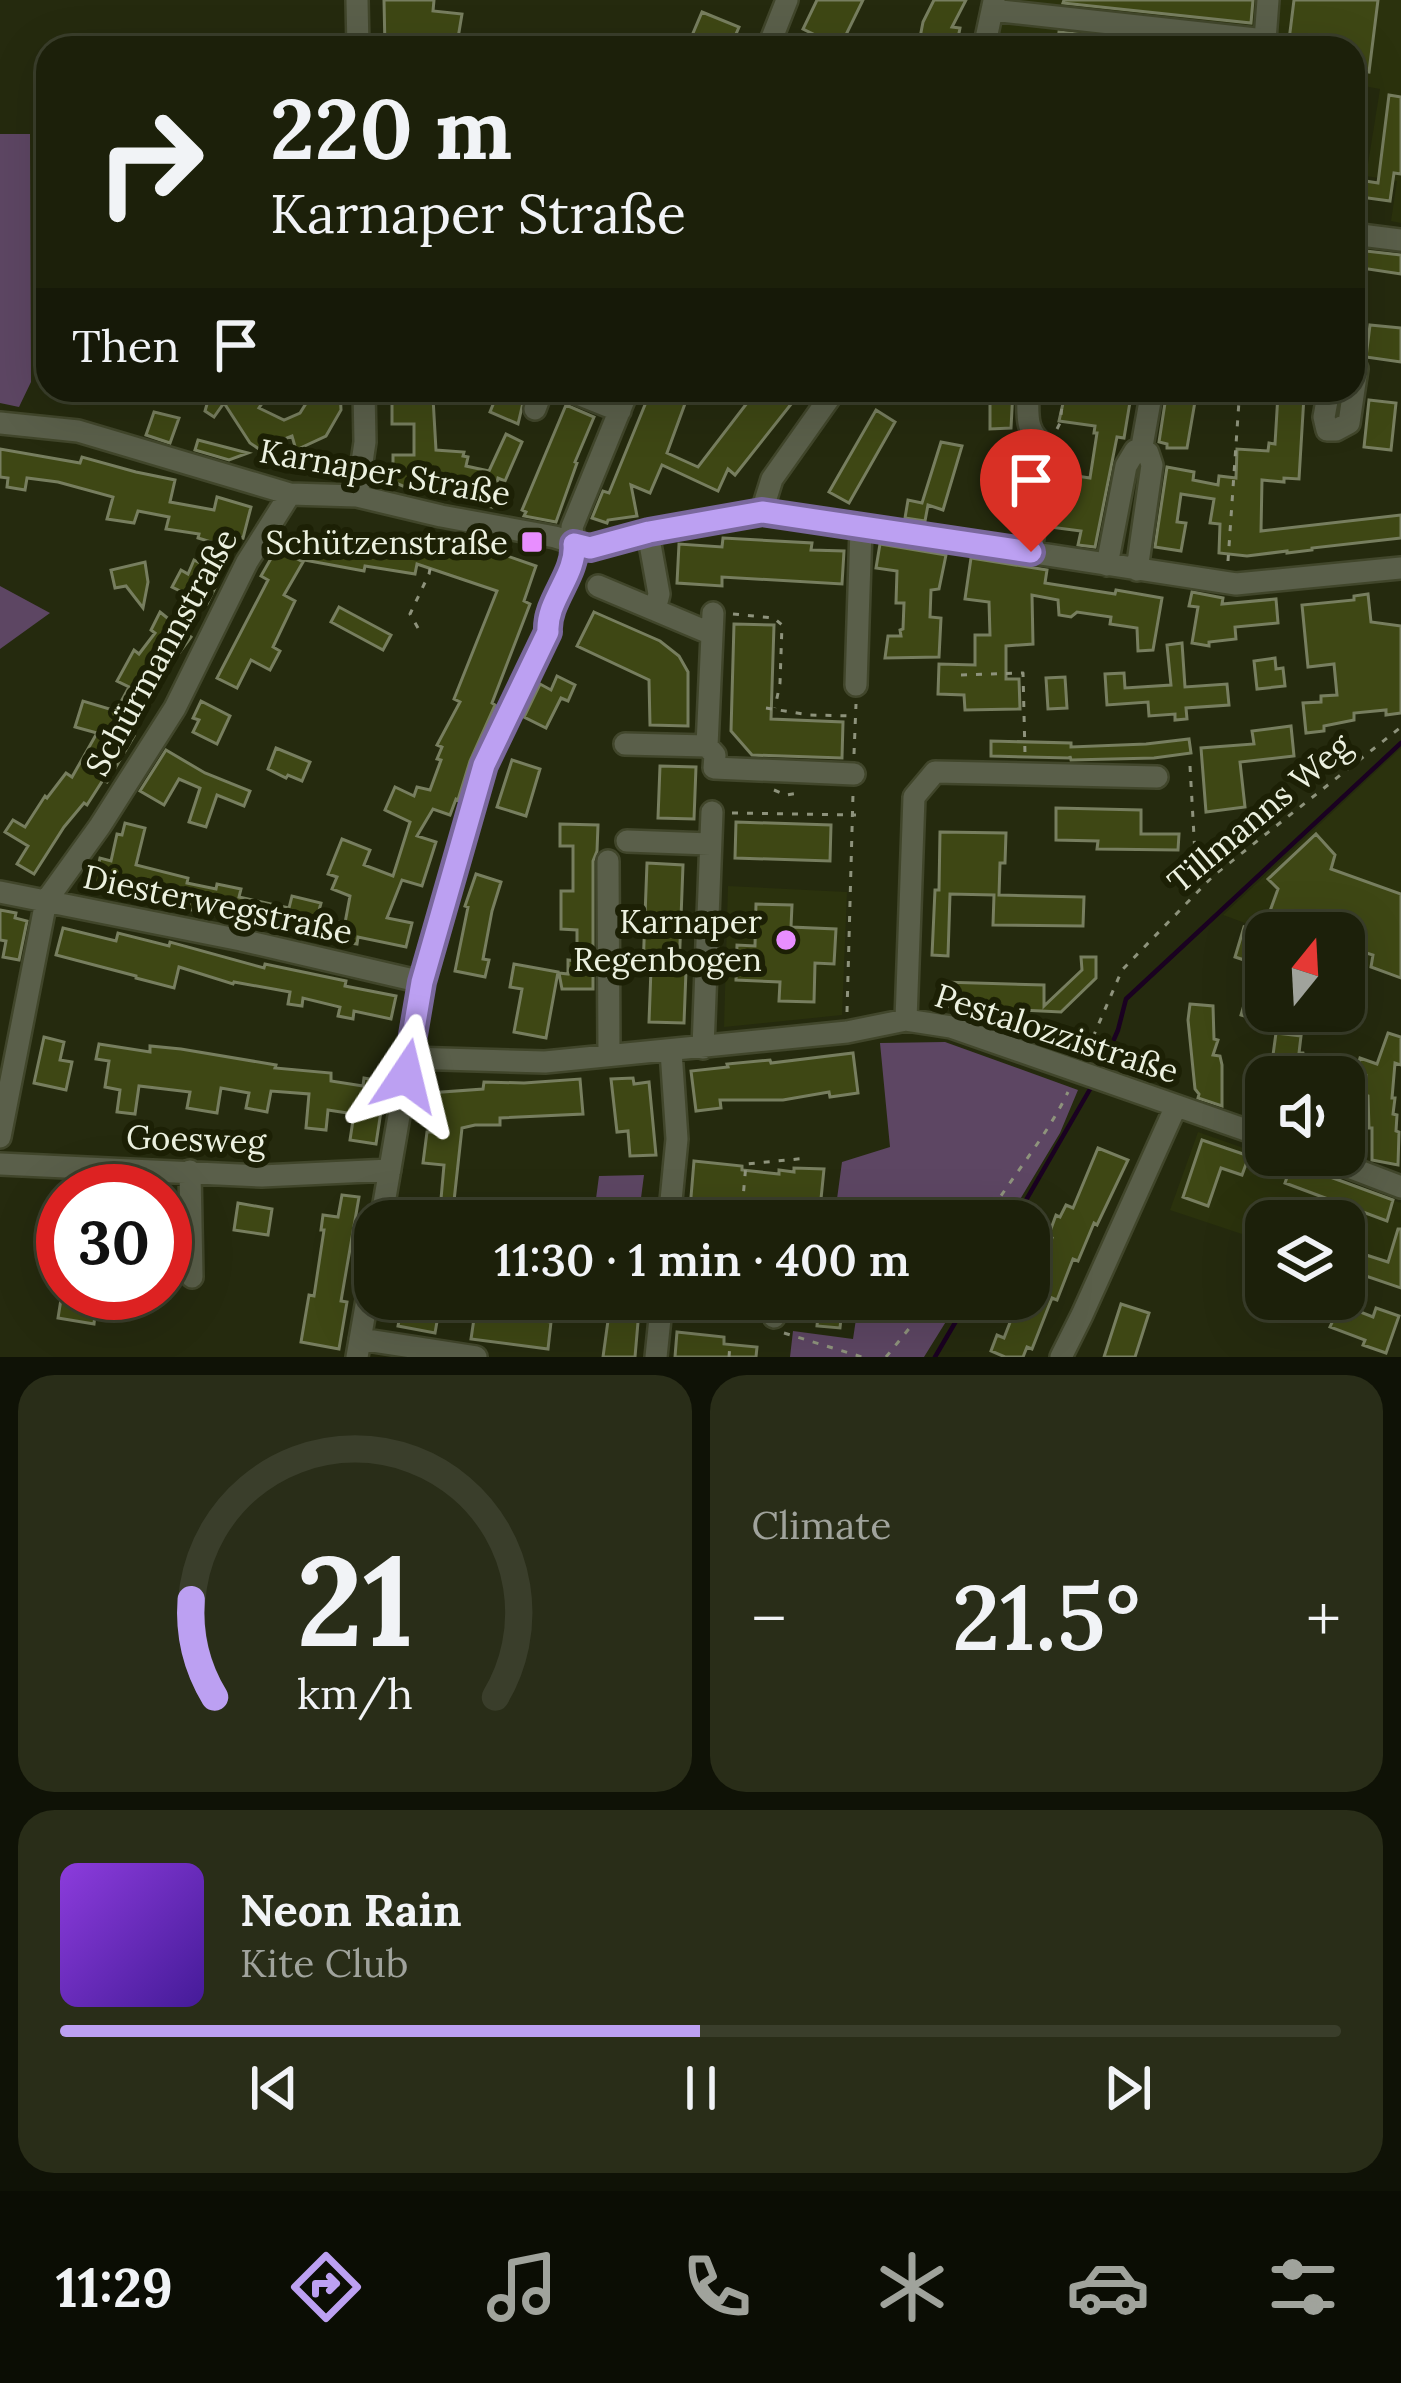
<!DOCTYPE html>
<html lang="en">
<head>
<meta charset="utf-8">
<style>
	:root { --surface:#1c200a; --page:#292d18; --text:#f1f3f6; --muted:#a0a39c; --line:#3a3e2b; --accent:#bca0f2 }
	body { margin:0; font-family:Lora,serif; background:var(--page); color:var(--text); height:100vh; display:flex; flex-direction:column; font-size:45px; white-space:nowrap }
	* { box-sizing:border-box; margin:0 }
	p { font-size:39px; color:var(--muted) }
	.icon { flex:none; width:66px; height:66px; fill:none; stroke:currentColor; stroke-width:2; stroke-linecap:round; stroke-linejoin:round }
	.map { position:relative; height:1357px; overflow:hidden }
	.side { display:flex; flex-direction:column; gap:18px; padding:18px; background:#0f1206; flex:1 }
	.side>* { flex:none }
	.guide { position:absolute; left:36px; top:36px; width:1329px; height:366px; border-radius:36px; box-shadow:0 12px 48px #0002,0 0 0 3px var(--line); background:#1c200a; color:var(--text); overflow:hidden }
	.needle { width:78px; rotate:18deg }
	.buttons { position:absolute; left:1245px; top:912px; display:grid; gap:24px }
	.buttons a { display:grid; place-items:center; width:120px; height:120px; border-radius:24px; background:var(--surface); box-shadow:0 12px 48px #0002,0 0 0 3px var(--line); font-size:60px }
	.speed { position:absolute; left:36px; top:1164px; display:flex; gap:24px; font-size:60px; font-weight:700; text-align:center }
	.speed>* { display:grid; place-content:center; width:156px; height:156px; border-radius:50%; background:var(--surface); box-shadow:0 12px 48px #0002,0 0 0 3px var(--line); line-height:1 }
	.speed .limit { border:18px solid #d22; background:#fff; color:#111 }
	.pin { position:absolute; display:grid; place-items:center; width:102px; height:102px; color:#fff; margin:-123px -51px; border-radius:50% 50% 50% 0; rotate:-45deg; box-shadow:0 0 12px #0007 }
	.pin .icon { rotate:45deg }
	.me { position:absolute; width:132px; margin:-66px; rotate:10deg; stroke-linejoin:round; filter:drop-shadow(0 0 9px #0008) }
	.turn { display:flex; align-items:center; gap:42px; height:252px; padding:0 36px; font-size:54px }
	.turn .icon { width:156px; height:156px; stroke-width:2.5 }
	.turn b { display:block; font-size:84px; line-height:102px }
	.then { display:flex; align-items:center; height:114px; padding:0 36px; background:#0003; gap:24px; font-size:45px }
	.big { font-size:90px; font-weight:600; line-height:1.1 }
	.side .tile { flex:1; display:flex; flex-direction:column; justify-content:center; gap:18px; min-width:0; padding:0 42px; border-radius:36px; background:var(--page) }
	.side .dial { align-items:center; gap:0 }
	.dial svg { height:312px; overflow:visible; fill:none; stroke:var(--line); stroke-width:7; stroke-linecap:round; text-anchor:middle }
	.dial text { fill:var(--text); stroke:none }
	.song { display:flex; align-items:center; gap:36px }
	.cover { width:144px; height:144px; border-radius:18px; background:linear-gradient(135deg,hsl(270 70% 55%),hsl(260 70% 35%)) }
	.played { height:12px; border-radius:6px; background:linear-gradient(90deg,var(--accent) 50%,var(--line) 50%) }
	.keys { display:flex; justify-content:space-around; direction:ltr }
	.heat { display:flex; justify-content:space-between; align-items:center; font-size:66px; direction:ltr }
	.side .tiles { flex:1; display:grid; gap:18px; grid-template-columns:1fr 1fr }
	.tile:last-child { grid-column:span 2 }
	.trip { position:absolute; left:354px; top:1200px; width:696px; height:120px; border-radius:36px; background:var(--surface); box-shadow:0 12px 48px #0002,0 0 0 3px var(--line); font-weight:600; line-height:120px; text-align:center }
	.dock { display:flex; height:192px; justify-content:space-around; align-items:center; background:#0b0d04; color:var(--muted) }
	.dock .icon { width:84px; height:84px }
	.dock .active { color:var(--accent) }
	.dock b { font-size:54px; color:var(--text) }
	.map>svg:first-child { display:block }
</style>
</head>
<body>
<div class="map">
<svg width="1401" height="1357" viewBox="0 0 1401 1357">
	<rect width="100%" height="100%" fill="#252a0e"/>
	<path fill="#2b320d" d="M1006,0h395v223l-10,-2 6,-40 -31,-5 14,-87 -27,-5v-36h-260l-96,-11z
		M1401,748v230l-57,-20v-25h-71l-50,-18z
		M728,886l119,6 -5,123 -118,12z
		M1198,1132l203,71v85l-57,-20v-47h-78v21l-96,-32z"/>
	<path fill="#5d4663" d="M0,134h30l1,248 -12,25 -19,-4z
		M0,586l50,27 -50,36z
		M945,1042l133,48 -18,43 -53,88h-173l8,-59 48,-15 -10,-104z
		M644,1175l-6,46h-45l6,-45z
		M859,1299h101l-36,58h-134l3,-26 60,8z"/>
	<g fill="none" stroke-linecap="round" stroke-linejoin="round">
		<path stroke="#1a0121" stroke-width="4.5" d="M1101,1069l17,-39 8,-31 275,-256
			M1014,1221l79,-137
			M935,1357l34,-58"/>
	</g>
	<path fill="#3e4714" stroke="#777e5f" stroke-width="3" d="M384,0h50l-1,11 29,3 -5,30 -18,-2v6h-54z
		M817,0h46l-23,47 -37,-18z
		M934,0h32l-14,27 8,1 -4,20h-38l5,-26z
		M1064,0h189l-2,23 -188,-20z
		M1294,0h84l-9,72 -16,-2v-22h-65z
		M702,12l37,15 -9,21h-16l-23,-10z
		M1059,32l141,16h-143z
		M1389,95l12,2v77l-7,-1 -4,28 -37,-5v-17l25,4z
		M1357,250l44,5v19l-46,-7z
		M1370,325l31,3v34l-35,-5z
		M211,390h60l-12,18 25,12 16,-7 10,-16v-7h30l1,20 -15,26 -30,14 -4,-14 -33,13 -9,-6 -26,-40 -10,14 -9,-6z
		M392,390h27v8h14l3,52 28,2 -1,4 5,1 -2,9 23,5 17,-37 16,8 -17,39 -7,-3 -6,29 -33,-6 1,-7 -6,-1 1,-6h-50l-7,-3 -5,-5v-24h21v-31h-22z
		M499,390h27l-8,34 -28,-12z
		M651,390h39l-23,63 31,14 59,-77h19l16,13 -57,72 -7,-6 -10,22 -56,-26 -12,28 -19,-8 6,31 -29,4 -1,3 -15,-5 11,-27 6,2z
		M990,390h23l-2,38 -21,1z
		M1066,390h66l-8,48 -7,-1 -22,110 -17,-2 3,-14 -31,-4 10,-75 6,1 -3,21 27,4 7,-45h-3l1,-7 -36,-5z
		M1167,390h30l-10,58h-20v-4l-8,-2z
		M1278,394l26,2 -5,83 -15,-1v4l-22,-2 -1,51 140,-16v23l-89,10v2l-25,3v-2l-40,5 -28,-3 1,-29 -10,-1 4,-24 -33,-5 -4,28 9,1 -5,28 -26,-4 12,-80 27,5 -1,8 25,5 1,-9 17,2 1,-29 31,2 1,-8 6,1z
		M1369,400l27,3 -5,47 -27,-3z
		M566,405l28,12 -19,45 2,1 -21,59 -32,-6 2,-4 -4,-2z
		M876,410l19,12 -46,81 -20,-11z
		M154,412l25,6 -9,25 -24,-8z
		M198,440l50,13 -19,7 -34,-10z
		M941,442l21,4 -19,64 -15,-5 -3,16 -20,-3 3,-18 14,3z
		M0,449l80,14 2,-6 54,15 39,8 -5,22 44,8 3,-13 34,10 -8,31 -16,-5 -3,13 -26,-8 1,-4 -33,-5 3,-12 -31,-6 -4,12 -27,-4 6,-22 -55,-15 -31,-4 -2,12 -18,-3 1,-9 -8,-1z
		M1028,455l-8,66 -17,-2 6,-37 13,1z
		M322,535l47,8 1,-5 73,12 3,-9 42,14 2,-5 46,16 -12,35 6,3 -38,99 3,2 -25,56 -12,39 -2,-1 -6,16 -17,-6 -16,27 19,6 -14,44 -20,-6 -15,38 25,5 -6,24 -48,-10 -1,7 -50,-8 -119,-27 1,-5 -58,-16 -1,3 -22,-6 -1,4 -19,-5 4,-15 5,2 3,-13 11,3 6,-27 5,1 3,-12 20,5 -9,37 52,13 -1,5 29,6 1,-5 24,5 -2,8 50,11 3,-12 29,7 -4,15 28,5 5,-27 -18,-7 5,-12 -9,-3 14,-35 28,11 -6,15 29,11 17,-54 -25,-12 10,-23 19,9 3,-9 13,3 11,-30 -4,-1 5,-12 -5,-2 23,-43 -6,-3 43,-108 -80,-27 -2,10 -50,-8 -1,5 -65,-12 4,-21 18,3z
		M723,538l89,5 -1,7 33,1 -2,33 -120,-7v9l-45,-3 2,-39 43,3z
		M880,544l66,11 -7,34 -8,1 -1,27 11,1 -2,39 -54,1 3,-22h13l-1,-6 3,-1 1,-26h-8l1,-32 -21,-3z
		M277,548l26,14 -19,33 11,6 -22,46 7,4 -10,19 -19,-10 -14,28 -20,-10 51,-98 -7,-4z
		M971,558l76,12 -2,13 70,11 1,-4 46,8 -9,52 -15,1 -1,-23 -27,-4 1,-7 -34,-5 -6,5 -12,-2 -1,-15 -26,-5 1,49 -27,2v33h13l1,30 -55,1 -1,-15 -26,-1 1,-30 36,1v-30h15l-1,-33 -24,-3z
		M194,560l28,14 -15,30 -35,-17 9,-17 7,4z
		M145,562l3,20 -5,26 -17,-22 -11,2 -4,-18z
		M1192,592l31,6 -1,6 54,-5 2,24 -43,4 1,12 -27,3v4l-17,-3 6,-36 -9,-1z
		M1368,594l3,28 30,4v87l-15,2v-5l-32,3v7l-30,6v5l-18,2 -3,-30 18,-1v-6l16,-1 -3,-31 -26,3 -6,-62 52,-5v-4z
		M339,607l52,28 -8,15 -52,-28z
		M160,612l31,25 -23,31 -3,-2 -36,67 5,3 -27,46 -4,-2 -16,25 -3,-2 -20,24 -30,47 -17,-10 11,-18 -23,-14 8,-12 12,7 20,-31 2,2 19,-25 6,4 25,-44 -22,-6 8,-26 33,10 13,-24 -12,-6 17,-31 5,4 16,-21 -4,-3z
		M594,612l66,29 19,15 9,16v54l-38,-1 -1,-45 -72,-34z
		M734,624l40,1 -3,94 72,3 -1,36 -90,-3 -21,-24z
		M1182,643l3,44 42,-3 2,21 -43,3 1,11 -12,1v-6l-26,2 -1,-14 -41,3 -2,-31 19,-1 1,15 46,-3 -4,-40z
		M1275,658l1,11 7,-1 2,18 -28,3 -3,-28z
		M557,676l18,9 -7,16 -7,-3 -15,30 -22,-11 16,-33 11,6z
		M1065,677l2,31 -19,1 -2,-31z
		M201,701l29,15 -13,28 -24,-12 6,-12 -6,-2z
		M1291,726l3,30 -54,6 5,45 -39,5 -5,-64 53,-4 -2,-13z
		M1189,739l2,14 -37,5 -83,2 -1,-4v2l-79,-2v-15l80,2v4l75,-3z
		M276,748l34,14 -8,19 -14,-6 -2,3 -18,-9z
		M166,750l39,23 45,18 -6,15 -27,-11 -11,32 -17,-5 11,-34 -21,-9 -15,26 -24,-14z
		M512,760l28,9 -14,47 -29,-9z
		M660,766l36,1 -2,52 -36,-1z
		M1056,808l85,2v24h38l-1,16 -81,-1 1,-8 -42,-1z
		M736,822l95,3 -1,36 -95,-3z
		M560,824l38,1 -1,26 -4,10v128h-31l-3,-16 9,1v-14l9,1v-31l-16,-1v-38h12v-45h-13z
		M940,832l66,1 -1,30h-5l-1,32 85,2 -1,29 -90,-1 1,-30 -44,-1 -2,62 -16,-1 3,-65h4z
		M1316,834l19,21 -4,14 70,25v84l-30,-11 2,-12 -16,-5 -11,31h-2v-48h-82l16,-44 -10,-10z
		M647,863l36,2 -4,106h7l-2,52 -35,-1 2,-53h-8z
		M476,874l25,8 -9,29 -9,48 6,1 -4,17 -30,-6 13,-64 -3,-1z
		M756,904l36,1 -1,22 45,2 -2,35 -19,-1 -1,39 -35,-1 1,-19 -44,-2 1,-35 18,1z
		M0,910l16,3 -1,5 12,3 -8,39 -16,-3 3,-16 -6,-1z
		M1244,927l22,7v20l-4,12 -27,-9z
		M63,928l53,13 2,-8 51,13 1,-4 94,26 1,-4 81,17 -1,5 51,10 -5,23 -37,-8 -1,8 -15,-3 2,-9 -37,-9 -1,8 -14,-2 2,-12 -56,-10 -1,2 -54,-17 -5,21 -38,-10v-2l-80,-21z
		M1081,957h15v21l-35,34 -120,-6 1,-24 102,3v21l38,-36z
		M514,964l44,8 -12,66 -32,-6 8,-43 -12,-2z
		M1247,995l19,6v22l-25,-8z
		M1190,1004l23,2 1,33 4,1 -5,15 7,1 2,9v41l-24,-8 1,-4 -4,-5 -7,-69z
		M1276,1033l25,3 -2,17h4l4,17h-3l-1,7h-23l1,-9h-4l-4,-13z
		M1388,1033l13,4v28l-6,-2 -3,35h3l-2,16 4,1 -1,16 3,1 -1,33 -26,-5v-32h-3l-1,-32 -4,-1 2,-20 -10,-3 4,-14 17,6z
		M44,1037l20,5 -4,18 12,2 -6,28 -32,-7z
		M99,1044l51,8v-6l31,3 95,16 -1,3 56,5v8l32,5 1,-8 17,3 -3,16 5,1 -7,46 -26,-4 4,-26 -26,-4 -2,20 -20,-2 3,-34 -38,-3 -4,21 -21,-4 3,-15 -28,-5 -4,25 -30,-5 3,-16 -51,-6 -4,28 -18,-2 3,-22 -15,-3 4,-26 -13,-2z
		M853,1053l5,40 -28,4 -1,-5 -46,8h-63l1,8 -25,3 -5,-40 37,-4 -1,-3 43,-4 1,3z
		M633,1078l1,6 15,-2 7,73 -26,1 -2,-25 -11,1 -6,-53z
		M580,1079l3,35 -83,4v7h-25l-13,3 -8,73 -13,-2 3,-34 -21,-2 4,-31h5l-3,-39 54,-4 1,-7 40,1z
		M1202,1140l47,16 -7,19 -21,-7 -13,38 -25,-9z
		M1098,1148l30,12 -31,65 -3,-2 -16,38 -5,-2 -16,41 -5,-2 -20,51 -5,-2 -4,10h-18l-14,-6 6,-16 7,3 15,-39h10l23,-61 -4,-1 8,-22 4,2 6,-12 7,3z
		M694,1161l48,5v4l37,4v-4l15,2v-4l30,1 -3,30h-30v3l-15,-1v3l-38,-1 -1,18h-48z
		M1292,1163l101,37 -6,21 -102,-38z
		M175,1194l2,83h-12v-82z
		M342,1195l17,2 -18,104 6,1 -8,47 -38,-7 8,-47 5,1 10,-66h-3l2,-15 15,2z
		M238,1203l34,6 -4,26 -34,-5z
		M1398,1229h3v59l-44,-15 6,-19 25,8z
		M62,1293h26l2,14 5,7 -1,10 -36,-6z
		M403,1299h38l-6,34 -37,-7z
		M611,1299h29l-5,58h-32z
		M822,1299h21l-3,29 -23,-2 2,-21 3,1z
		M1298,1299h44l-2,5 33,13 3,-9 23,8 -13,37 -23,-8 2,-5 -35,-13 5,-11z
		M1121,1304l28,9 -14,44h-31z
		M475,1312l76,10 -3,27 -77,-10z
		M677,1332l47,5v7l33,3 -1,10h-81z"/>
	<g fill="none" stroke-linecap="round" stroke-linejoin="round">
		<g stroke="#41462b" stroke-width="26">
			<path id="minor" d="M357,0l1,48
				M992,10l273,30 3,-40
				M768,48l19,-48
				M984,48l10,-47
				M1353,234l48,6
				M568,390l52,21
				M1028,390c0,24 -4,42 18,56l-15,106
				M1329,390l-5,27 3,13h9l13,-7 8,-54 -4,-3
				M535,409l7,-19
				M0,423l78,8 212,63 67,2 84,20 114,21 35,11 58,-15 114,-22 474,73 165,-16
				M1141,452l11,-62
				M357,496l8,-54 -1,-52
				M762,511l10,-32 63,-89
				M648,533l11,61 -4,16
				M1107,565l19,-99 9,-15 13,2 4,12 -15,105
				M598,586l114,48
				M713,613l-6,133 8,9 -1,13 140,6
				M856,685l5,-157
				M625,744l82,2
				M627,841l83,3
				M608,861l1,194
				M0,892l241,48 181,42
				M906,1020l8,-223 21,-25 222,5
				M703,1048l9,-236
				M409,1058l136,4 302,-30 59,-12 45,7 315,110
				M0,1137l46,-236 54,-75 75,-118 72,-146 43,-68
				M1317,1155l84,32
				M0,1164l262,12 128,-6
				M190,1171l2,106
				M381,1221l41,-239 62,-217 63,-134v-14l29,-60 -4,-30 56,-137
				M669,1221l8,-82 -6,-88
				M103,1301v-8
				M774,1317l2,-18
				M360,1339l116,18
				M357,1357l18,-103
				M656,1357l6,-58
				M1061,1357l21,-42 94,-209"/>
		</g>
		<path stroke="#8e937c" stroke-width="3" stroke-dasharray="6 9" stroke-linecap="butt" d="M1057,429l3,-6 4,-33
			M1228,561l11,-160
			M733,614l41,4 8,7 -2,58 -5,25
			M418,628l-8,-14 19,-40 8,-39
			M961,675l62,-2 2,81
			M766,708l44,7 44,1
			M854,754l2,-50
			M1190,766l5,88 17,21
			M774,790l12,5 12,-2
			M732,813l124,2
			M847,1012l6,-218
			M1087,1051l35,-81 91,-94 188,-149
			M741,1221l5,-57 62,-6
			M985,1221c26,-44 61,-83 83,-129
			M784,1333l78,24
			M729,1357l1,-13
			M886,1357l47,-58"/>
		<use href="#minor" stroke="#5a5f4a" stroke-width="21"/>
	</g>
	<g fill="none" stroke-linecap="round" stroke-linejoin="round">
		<g stroke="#7a689d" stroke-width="30">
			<path id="route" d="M406,1076l16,-94 62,-217 64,-133c-2,-32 29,-57 26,-88l16,4 59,-16 113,-20 269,40"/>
		</g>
		<use href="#route" stroke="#bca0f2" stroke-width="21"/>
	</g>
	<g fill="#e88eff" stroke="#1c2005" stroke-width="4.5">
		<rect x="520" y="530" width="24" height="24" rx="6"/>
		<circle cx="786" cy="940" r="12"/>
	</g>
	<g text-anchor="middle" stroke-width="12" stroke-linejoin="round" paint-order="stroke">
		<g font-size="33" fill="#ecf1e0" stroke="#1c2005">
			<text transform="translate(385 472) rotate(10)" y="12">Karnaper Straße</text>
			<text transform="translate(161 652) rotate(-61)" y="12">Schürmannstraße</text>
			<text transform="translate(1259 813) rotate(-40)" y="12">Tillmanns Weg</text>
			<text transform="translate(218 904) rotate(12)" y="12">Diesterwegstraße</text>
			<text transform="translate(1057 1033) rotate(18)" y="12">Pestalozzistraße</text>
			<text transform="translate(196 1139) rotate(2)" y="12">Goesweg</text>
		</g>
		<g font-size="33" fill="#ecf1e0" stroke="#1c2005" text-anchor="end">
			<text x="508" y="554">Schützenstraße</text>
			<text x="762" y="933">Karnaper<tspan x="762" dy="38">Regenbogen</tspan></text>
		</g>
	</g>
</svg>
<div class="buttons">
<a><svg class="needle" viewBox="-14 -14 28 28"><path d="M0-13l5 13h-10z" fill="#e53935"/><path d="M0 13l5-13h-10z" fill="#a0a39c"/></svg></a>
<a><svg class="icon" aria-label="sound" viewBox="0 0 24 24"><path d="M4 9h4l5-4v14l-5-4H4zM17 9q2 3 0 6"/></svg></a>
<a><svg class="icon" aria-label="layers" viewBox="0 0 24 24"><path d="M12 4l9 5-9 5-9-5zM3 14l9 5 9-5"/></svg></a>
</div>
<div class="speed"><div class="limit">30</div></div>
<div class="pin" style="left:1031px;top:552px;background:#d93025"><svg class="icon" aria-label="arrive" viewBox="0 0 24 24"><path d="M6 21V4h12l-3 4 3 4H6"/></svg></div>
<svg class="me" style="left:406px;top:1076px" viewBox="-20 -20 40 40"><path d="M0-17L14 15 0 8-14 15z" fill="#bca0f2" stroke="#fff" stroke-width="4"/></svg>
<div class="trip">11:30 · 1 min · 400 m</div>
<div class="guide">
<div class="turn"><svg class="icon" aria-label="right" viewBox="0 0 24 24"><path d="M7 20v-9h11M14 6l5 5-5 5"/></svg><div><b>220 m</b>Karnaper Straße</div></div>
<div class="then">Then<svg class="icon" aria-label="arrive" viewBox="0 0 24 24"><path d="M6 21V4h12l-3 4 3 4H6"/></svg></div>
</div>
</div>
<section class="side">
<div class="tiles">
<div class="tile dial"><svg viewBox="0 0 100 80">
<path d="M14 69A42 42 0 1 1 86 69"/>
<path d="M14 69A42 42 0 0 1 8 44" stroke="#bca0f2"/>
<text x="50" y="56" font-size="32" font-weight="700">21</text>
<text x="50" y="72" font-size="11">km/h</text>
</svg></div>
<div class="tile"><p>Climate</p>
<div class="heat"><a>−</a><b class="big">21.5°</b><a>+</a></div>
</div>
<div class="tile">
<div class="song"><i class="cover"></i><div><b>Neon Rain</b><p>Kite Club</p></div></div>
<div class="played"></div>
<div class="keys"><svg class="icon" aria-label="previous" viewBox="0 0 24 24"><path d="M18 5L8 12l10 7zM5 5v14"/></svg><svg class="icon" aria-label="pause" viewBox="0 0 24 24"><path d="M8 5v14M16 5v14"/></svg><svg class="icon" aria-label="next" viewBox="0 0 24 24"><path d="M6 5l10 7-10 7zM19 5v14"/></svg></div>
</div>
</div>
</section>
<nav class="dock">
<b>11:29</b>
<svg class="icon active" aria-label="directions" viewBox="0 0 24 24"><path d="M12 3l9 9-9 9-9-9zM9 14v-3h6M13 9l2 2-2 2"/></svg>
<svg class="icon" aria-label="music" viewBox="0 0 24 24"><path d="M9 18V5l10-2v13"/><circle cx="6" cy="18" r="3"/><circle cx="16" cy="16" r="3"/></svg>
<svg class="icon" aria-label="phone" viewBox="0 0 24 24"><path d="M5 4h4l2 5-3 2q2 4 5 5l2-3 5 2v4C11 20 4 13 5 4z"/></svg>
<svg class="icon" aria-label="climate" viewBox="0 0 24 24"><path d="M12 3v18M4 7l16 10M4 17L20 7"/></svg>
<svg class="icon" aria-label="car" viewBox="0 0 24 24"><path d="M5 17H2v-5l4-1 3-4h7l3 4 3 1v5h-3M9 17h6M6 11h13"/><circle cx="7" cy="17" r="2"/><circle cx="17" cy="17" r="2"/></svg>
<svg class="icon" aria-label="filters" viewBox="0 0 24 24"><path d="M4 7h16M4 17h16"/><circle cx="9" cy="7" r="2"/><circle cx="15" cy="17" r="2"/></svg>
</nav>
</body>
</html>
